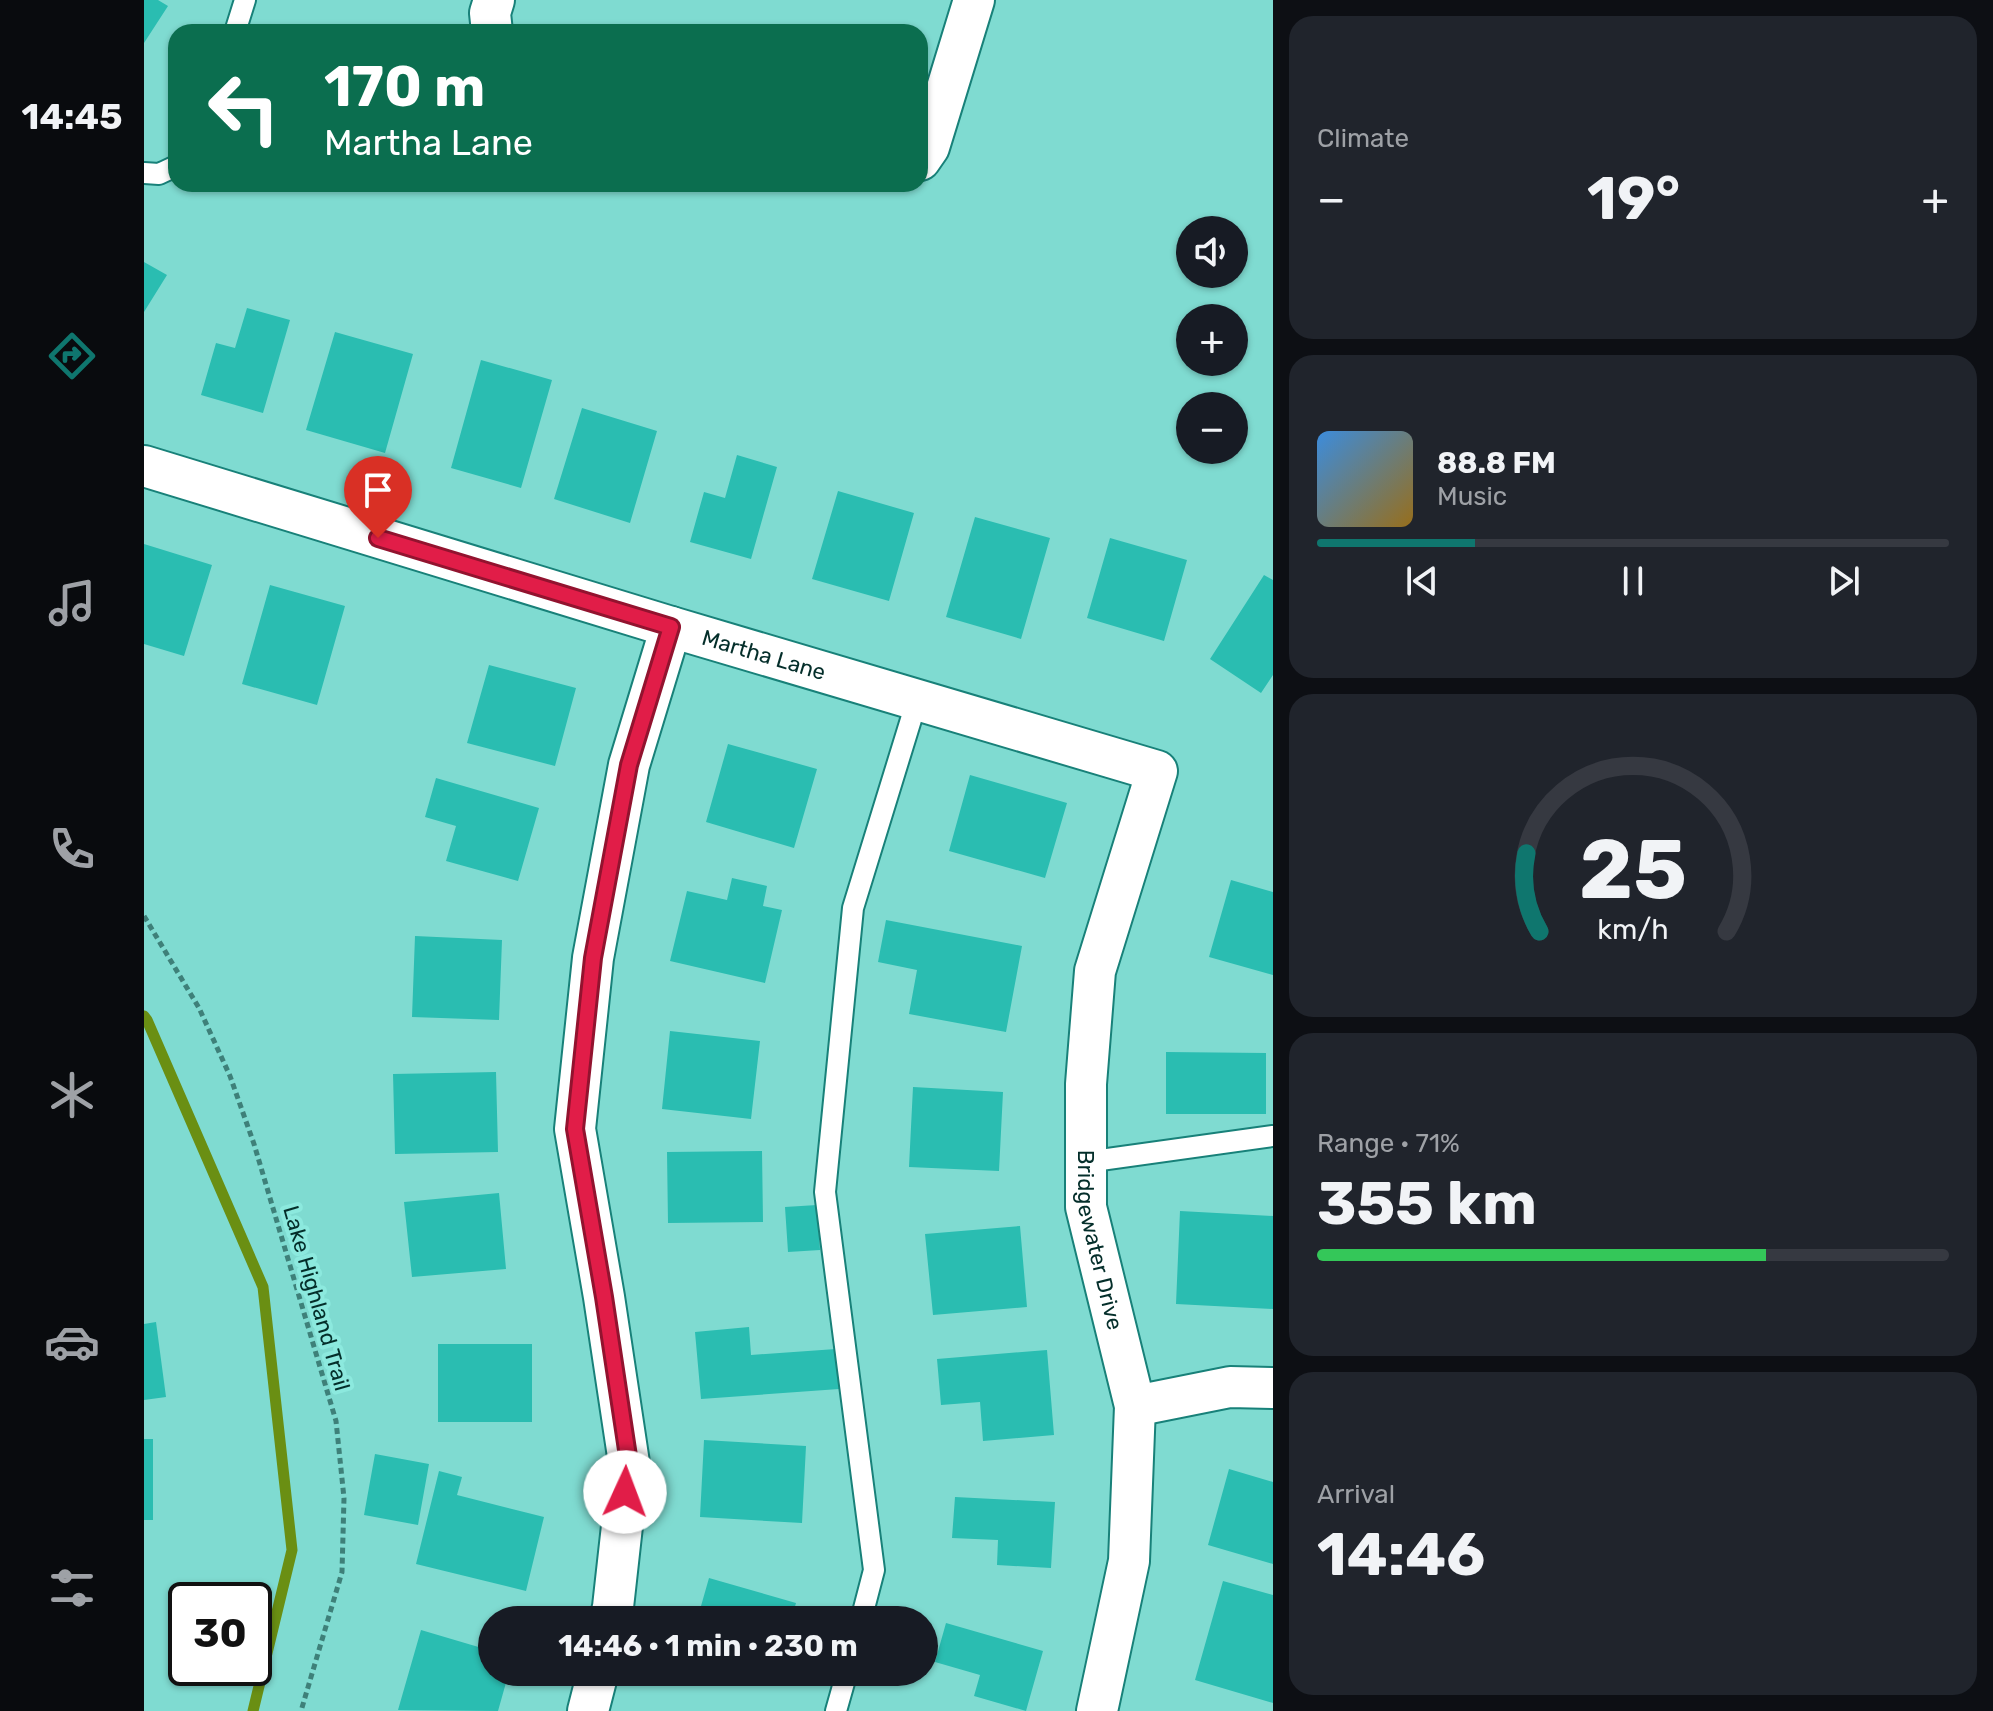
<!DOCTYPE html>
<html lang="en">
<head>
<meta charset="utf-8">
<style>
	:root { --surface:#171b24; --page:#20242c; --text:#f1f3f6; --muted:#9ea1a6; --line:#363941; --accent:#0f766e }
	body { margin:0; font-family:Rubik,sans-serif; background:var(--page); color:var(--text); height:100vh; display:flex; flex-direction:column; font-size:30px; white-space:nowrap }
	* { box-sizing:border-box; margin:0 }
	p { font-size:26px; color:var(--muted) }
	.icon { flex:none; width:44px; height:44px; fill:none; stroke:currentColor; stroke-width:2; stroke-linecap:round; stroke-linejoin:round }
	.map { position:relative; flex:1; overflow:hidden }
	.sheet { display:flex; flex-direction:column; gap:16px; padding:16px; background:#0d0f14; width:720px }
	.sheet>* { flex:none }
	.hud { position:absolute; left:24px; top:24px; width:760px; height:168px; border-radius:24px; box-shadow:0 2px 6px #0004; background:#0b6e4f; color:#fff; overflow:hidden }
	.buttons { position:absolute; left:1032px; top:216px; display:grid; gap:16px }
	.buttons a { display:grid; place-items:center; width:72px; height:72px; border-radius:50%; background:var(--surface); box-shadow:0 2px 6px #0004; font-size:40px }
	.speed { position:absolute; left:24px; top:1582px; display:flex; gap:16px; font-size:40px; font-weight:700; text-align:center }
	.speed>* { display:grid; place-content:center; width:104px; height:104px; border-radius:50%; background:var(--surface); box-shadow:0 2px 6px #0004; line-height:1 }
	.speed .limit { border:4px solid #111; border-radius:12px; background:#fff; color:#111 }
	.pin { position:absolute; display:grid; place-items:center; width:68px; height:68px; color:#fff; margin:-82px -34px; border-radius:50% 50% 50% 0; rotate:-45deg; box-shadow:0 0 8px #0007 }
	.pin .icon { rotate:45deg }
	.me { position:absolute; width:88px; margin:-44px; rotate:2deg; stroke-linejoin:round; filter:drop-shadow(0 0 6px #0008) }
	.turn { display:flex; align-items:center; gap:28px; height:168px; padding:0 24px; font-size:36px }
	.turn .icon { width:104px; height:104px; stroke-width:2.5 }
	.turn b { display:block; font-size:56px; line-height:68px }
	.big { font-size:60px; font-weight:700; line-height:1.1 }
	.sheet .widget { flex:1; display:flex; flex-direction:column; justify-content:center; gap:12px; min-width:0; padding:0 28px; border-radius:24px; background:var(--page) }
	.sheet .dial { align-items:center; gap:0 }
	.dial svg { height:208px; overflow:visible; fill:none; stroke:var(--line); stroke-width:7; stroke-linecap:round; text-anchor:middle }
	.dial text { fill:var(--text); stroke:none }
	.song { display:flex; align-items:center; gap:24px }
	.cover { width:96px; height:96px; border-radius:12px; background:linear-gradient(135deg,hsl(210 70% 55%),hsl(40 70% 35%)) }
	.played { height:8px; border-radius:4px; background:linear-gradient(90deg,var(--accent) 25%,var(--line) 25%) }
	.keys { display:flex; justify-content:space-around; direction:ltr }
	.heat { display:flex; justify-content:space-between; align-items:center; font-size:44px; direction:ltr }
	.charge { height:12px; border-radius:6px; background:linear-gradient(90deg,#34c759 71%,var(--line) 0) }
	.trip { position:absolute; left:334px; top:1606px; width:460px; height:80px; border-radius:40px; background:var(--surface); box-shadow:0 2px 6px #0004; font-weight:700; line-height:80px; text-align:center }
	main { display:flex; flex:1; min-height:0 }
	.tabs { display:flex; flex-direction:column; width:144px; justify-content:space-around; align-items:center; background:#090b0e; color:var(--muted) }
	.tabs .icon { width:56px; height:56px }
	.tabs .active { color:var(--accent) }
	.tabs b { font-size:36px; color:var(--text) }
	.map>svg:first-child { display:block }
</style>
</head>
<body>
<main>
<nav class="tabs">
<b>14:45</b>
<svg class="icon active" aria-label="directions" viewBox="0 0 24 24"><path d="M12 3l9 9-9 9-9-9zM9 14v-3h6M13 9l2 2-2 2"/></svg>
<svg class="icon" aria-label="music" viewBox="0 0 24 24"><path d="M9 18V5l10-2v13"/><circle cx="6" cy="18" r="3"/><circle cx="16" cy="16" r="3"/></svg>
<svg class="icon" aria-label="phone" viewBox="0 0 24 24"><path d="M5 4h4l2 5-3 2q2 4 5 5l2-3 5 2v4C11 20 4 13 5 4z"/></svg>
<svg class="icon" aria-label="climate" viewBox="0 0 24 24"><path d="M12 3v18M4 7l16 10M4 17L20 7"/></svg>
<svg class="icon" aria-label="car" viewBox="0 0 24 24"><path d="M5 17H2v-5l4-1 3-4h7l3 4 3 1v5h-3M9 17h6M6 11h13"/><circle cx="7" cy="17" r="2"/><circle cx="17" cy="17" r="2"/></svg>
<svg class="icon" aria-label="filters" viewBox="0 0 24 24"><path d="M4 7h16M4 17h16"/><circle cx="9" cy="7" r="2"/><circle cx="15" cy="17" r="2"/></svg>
</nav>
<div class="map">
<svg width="1129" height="1711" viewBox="0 0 1129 1711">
	<rect width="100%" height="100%" fill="#7fdbd1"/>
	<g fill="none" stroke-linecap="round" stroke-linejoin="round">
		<path stroke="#6a8f13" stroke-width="11" d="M0,1016l3,4 116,267 29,263 -39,161"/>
	</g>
	<path fill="#2abdb1" d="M0,0h14l10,6 -24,37z
		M0,262l23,13 -23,37z
		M103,308l43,12 -27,93 -62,-18 15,-52 19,5z
		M191,332l78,22 -28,99 -79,-23z
		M337,360l71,20 -31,108 -70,-20z
		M438,408l75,23 -27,92 -76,-24z
		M593,455l40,12 -26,92 -61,-17 14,-50 21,6z
		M694,491l76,22 -25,88 -77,-22z
		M831,517l75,21 -29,101 -75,-22z
		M966,538l77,22 -23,81 -77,-23z
		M0,544l68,21 -28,91 -40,-12z
		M1120,575l9,5v95l-12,18 -51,-34z
		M126,585l75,21 -28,99 -75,-21z
		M345,665l87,23 -21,78 -88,-23z
		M584,744l89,25 -23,79 -88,-26z
		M826,775l97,28 -22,75 -96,-27z
		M292,778l103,30 -21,73 -72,-20 10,-35 -31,-9z
		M588,878l35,8 -4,20 19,4 -17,73 -95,-22 17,-70 40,9z
		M1087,880l42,12v83l-64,-18z
		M742,920l136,26 -16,86 -97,-18 8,-44 -39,-8z
		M271,936l87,4 -3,80 -87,-3z
		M526,1031l90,10 -9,78 -89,-10z
		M1022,1052l100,1v61h-100z
		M352,1072l2,80 -103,2 -2,-80z
		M769,1087l90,5 -4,79 -90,-4z
		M618,1151l1,71 -95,1 -1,-71z
		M355,1193l7,76 -94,8 -8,-75z
		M673,1205l3,45 -32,2 -3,-45z
		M1036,1211l93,5v93l-97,-5z
		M876,1226l7,81 -94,8 -8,-81z
		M12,1322l10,75 -22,3v-76z
		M605,1327l2,28 85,-6 3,40 -138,10 -6,-67z
		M294,1344h94v78h-94z
		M903,1350l7,85 -71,6 -3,-39 -39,3 -4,-46z
		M0,1439h9v81h-9z
		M560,1440l102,6 -4,77 -102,-6z
		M231,1454l54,10 -11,61 -54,-10z
		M1085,1469l44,13v82l-65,-19z
		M295,1471l23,6 -5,18 87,22 -18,74 -110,-27z
		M811,1497l100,5 -4,66 -54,-3 1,-25 -46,-2z
		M565,1578l87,25 -5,17h-94z
		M1079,1581l50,14v108l-78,-23z
		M802,1623l97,28 -17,60 -52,-15 6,-21 -45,-13z
		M277,1630l71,21v21h17l-11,39 -100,-1z
		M600,1672h32l-2,9z"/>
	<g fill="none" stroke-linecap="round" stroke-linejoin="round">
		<g stroke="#188179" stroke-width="24">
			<path id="service" d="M91,32l10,-32
				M0,173l15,1 17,-8
				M942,1162l187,-26
				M717,1620l13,-50 -49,-378 28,-284 64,-208
				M692,1711l11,-39"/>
		</g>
		<g stroke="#188179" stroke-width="44">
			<g id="minor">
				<path d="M348,32l-2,-19 4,-13"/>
				<path d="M776,160l9,-13 45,-147"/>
				<path id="s1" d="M0,466l527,161 486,144 -62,200 -9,113v123l49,199 -6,155 -32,150"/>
				<path d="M991,1406l95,-19 43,1"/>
				<path d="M466,1620l3,-13 16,-144 -25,-166 -29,-168 18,-171 36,-193 42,-138"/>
				<path d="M444,1711l10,-39"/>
			</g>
		</g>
		<path stroke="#3e8079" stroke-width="5" stroke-dasharray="6 4" stroke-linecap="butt" d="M0,916l55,92 31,68 24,68 82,277 8,77 -2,74 -41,139"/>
		<use href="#service" stroke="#fff" stroke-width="20"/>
		<use href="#minor" stroke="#fff" stroke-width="40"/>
	</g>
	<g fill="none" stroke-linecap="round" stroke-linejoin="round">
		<g stroke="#92132f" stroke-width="20">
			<path id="route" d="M234,538l293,89 -42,138 -36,193 -18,171 29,168 25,166 -4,29"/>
		</g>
		<use href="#route" stroke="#e11d48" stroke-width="14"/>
	</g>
	<g text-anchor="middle" stroke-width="8" stroke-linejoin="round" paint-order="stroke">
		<g font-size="22" fill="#042e2a" stroke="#8ce9de">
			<text dy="8" stroke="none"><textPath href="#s1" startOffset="648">Martha Lane</textPath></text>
			<text dy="8" stroke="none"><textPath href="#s1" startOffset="1538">Bridgewater Drive</textPath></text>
			<text transform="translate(173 1298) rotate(74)" y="8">Lake Highland Trail</text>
		</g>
	</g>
</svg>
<div class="buttons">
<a><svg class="icon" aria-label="sound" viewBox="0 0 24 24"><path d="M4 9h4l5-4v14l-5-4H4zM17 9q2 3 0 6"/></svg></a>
<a>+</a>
<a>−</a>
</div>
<div class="speed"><div class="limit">30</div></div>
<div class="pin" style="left:234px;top:538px;background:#d93025"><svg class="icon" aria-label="arrive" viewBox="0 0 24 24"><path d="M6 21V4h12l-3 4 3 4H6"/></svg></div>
<svg class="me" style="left:481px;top:1492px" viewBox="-20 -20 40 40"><circle r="19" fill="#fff"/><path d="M0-13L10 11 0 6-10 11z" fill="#e11d48"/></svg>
<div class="trip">14:46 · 1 min · 230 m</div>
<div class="hud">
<div class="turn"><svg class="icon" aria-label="left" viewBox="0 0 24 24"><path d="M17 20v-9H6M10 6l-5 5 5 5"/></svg><div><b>170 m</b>Martha Lane</div></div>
</div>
</div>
<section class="sheet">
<div class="widget"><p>Climate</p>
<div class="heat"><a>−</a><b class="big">19°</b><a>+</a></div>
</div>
<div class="widget">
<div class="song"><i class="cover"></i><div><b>88.8 FM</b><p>Music</p></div></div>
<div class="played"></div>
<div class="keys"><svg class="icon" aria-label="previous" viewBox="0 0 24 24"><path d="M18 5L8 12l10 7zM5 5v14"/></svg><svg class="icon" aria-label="pause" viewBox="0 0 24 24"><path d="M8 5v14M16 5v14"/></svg><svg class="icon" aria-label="next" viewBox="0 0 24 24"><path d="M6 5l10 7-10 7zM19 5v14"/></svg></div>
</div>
<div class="widget dial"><svg viewBox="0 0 100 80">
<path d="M14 69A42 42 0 1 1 86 69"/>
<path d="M14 69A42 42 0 0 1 9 39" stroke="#0f766e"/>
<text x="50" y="56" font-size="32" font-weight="700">25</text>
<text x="50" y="72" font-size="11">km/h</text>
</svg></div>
<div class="widget"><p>Range · 71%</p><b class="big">355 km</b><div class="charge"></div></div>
<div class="widget"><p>Arrival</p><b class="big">14:46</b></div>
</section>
</main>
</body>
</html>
